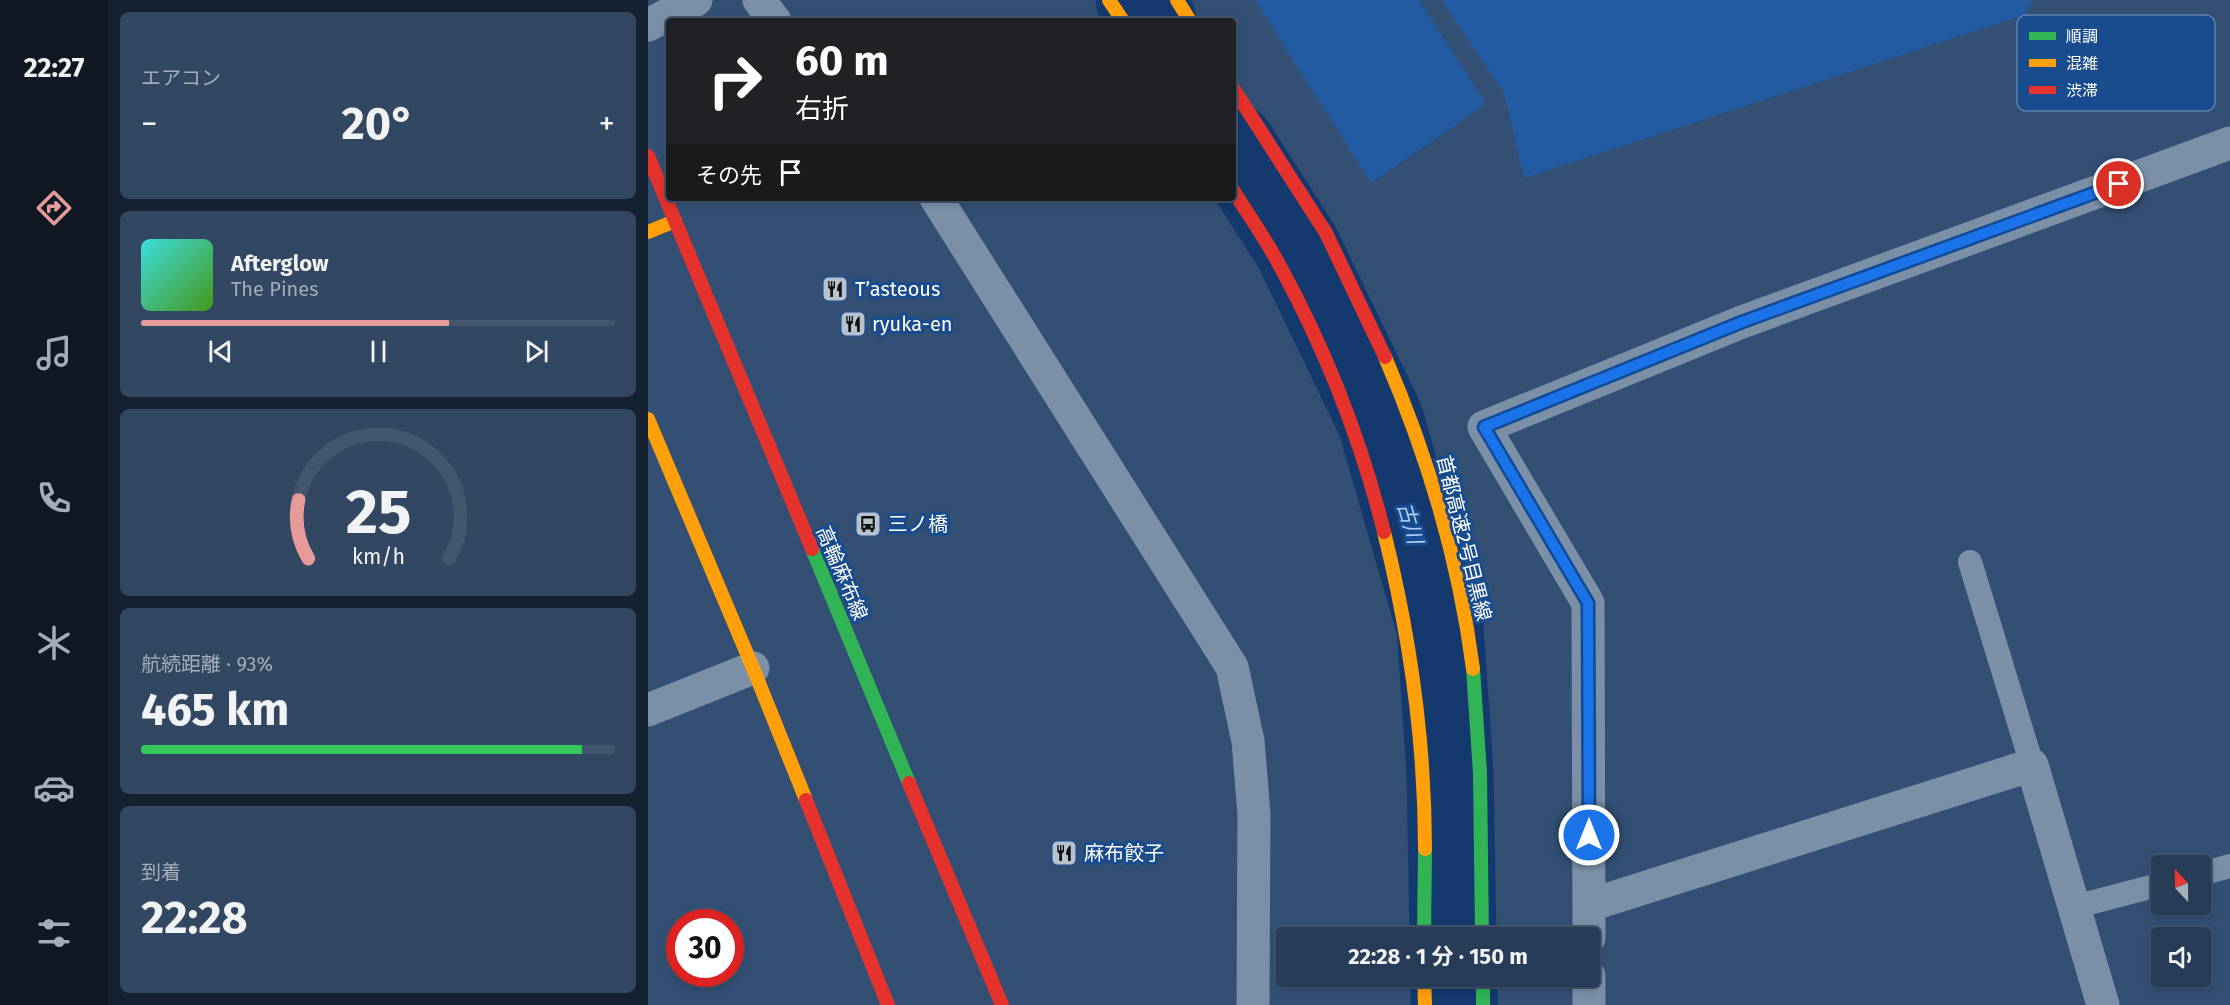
<!DOCTYPE html>
<html lang="ja">
<head>
<meta charset="utf-8">
<style>
	:root { --surface:#263c57; --page:#324761; --text:#f1f3f6; --muted:#a4adba; --line:#42566d; --accent:#e69b98 }
	body { margin:0; font-family:"Fira Sans","Noto Sans JP",sans-serif; background:var(--page); color:var(--text); height:100vh; display:flex; flex-direction:column; font-size:22px; white-space:nowrap }
	* { box-sizing:border-box; margin:0 }
	p { font-size:20px; color:var(--muted) }
	.icon { flex:none; width:33px; height:33px; fill:none; stroke:currentColor; stroke-width:2; stroke-linecap:round; stroke-linejoin:round }
	.map { position:relative; flex:1; overflow:hidden }
	.drawer { display:flex; flex-direction:column; gap:12px; padding:12px; background:#152130; width:540px }
	.drawer>* { flex:none }
	.guide { position:absolute; left:18px; top:18px; width:570px; height:183px; border-radius:6px; box-shadow:0 3px 9px #0003,0 0 0 2px var(--line); background:#202124; color:#fff; overflow:hidden }
	.needle { width:39px; rotate:338deg }
	.tools { position:absolute; left:1503px; top:855px; display:grid; gap:12px }
	.tools a { display:grid; place-items:center; width:60px; height:60px; border-radius:6px; background:var(--surface); box-shadow:0 3px 9px #0003,0 0 0 2px var(--line); font-size:30px }
	.speed { position:absolute; left:18px; top:909px; display:flex; gap:12px; font-size:30px; font-weight:700; text-align:center }
	.speed>* { display:grid; place-content:center; width:78px; height:78px; border-radius:50%; background:var(--surface); box-shadow:0 3px 9px #0003,0 0 0 2px var(--line); line-height:1 }
	.speed .limit { border:9px solid #d22; background:#fff; color:#111 }
	.pin { position:absolute; display:grid; place-items:center; width:51px; height:51px; color:#fff; margin:-26px; border:3px solid #fff; border-radius:50%; box-shadow:0 2px 6px #0007 }
	.me { position:absolute; width:66px; margin:-33px; rotate:0deg; stroke-linejoin:round; filter:drop-shadow(0 0 4px #0008) }
	.turn { display:flex; align-items:center; gap:21px; height:126px; padding:0 30px; font-size:27px }
	.turn .icon { width:78px; height:78px; stroke-width:2.5 }
	.turn b { display:block; font-size:42px; line-height:51px }
	.then { display:flex; align-items:center; height:57px; padding:0 30px; background:#0003; gap:12px; font-size:22px }
	.big { font-size:45px; font-weight:700; line-height:1.1 }
	.drawer .widget { flex:1; display:flex; flex-direction:column; justify-content:center; gap:9px; min-width:0; padding:0 21px; border-radius:9px; background:var(--page) }
	.drawer .dial { align-items:center; gap:0 }
	.dial svg { height:156px; overflow:visible; fill:none; stroke:var(--line); stroke-width:7; stroke-linecap:round; text-anchor:middle }
	.dial text { fill:var(--text); stroke:none }
	.song { display:flex; align-items:center; gap:18px }
	.cover { width:72px; height:72px; border-radius:9px; background:linear-gradient(135deg,hsl(180 70% 55%),hsl(100 70% 35%)) }
	.played { height:6px; border-radius:3px; background:linear-gradient(90deg,var(--accent) 65%,var(--line) 65%) }
	.keys { display:flex; justify-content:space-around; direction:ltr }
	.heat { display:flex; justify-content:space-between; align-items:center; font-size:33px; direction:ltr }
	.charge { height:9px; border-radius:4px; background:linear-gradient(90deg,#34c759 93%,var(--line) 0) }
	.trip { position:absolute; left:628px; top:927px; width:324px; height:60px; border-radius:6px; background:var(--surface); box-shadow:0 3px 9px #0003,0 0 0 2px var(--line); font-weight:700; line-height:60px; text-align:center }
	main { display:flex; flex:1; min-height:0 }
	.tabs { display:flex; flex-direction:column; width:108px; justify-content:space-around; align-items:center; background:#0f1823; color:var(--muted) }
	.tabs .icon { width:42px; height:42px }
	.tabs .on { color:var(--accent) }
	.tabs b { font-size:27px; color:var(--text) }
	.map>svg:first-child { display:block }
</style>
</head>
<body>
<main>
<nav class="tabs">
<b>22:27</b>
<svg class="icon on" aria-label="directions" viewBox="0 0 24 24"><path d="M12 3l9 9-9 9-9-9zM9 14v-3h6M13 9l2 2-2 2"/></svg>
<svg class="icon" aria-label="music" viewBox="0 0 24 24"><path d="M9 18V5l10-2v13"/><circle cx="6" cy="18" r="3"/><circle cx="16" cy="16" r="3"/></svg>
<svg class="icon" aria-label="phone" viewBox="0 0 24 24"><path d="M5 4h4l2 5-3 2q2 4 5 5l2-3 5 2v4C11 20 4 13 5 4z"/></svg>
<svg class="icon" aria-label="climate" viewBox="0 0 24 24"><path d="M12 3v18M4 7l16 10M4 17L20 7"/></svg>
<svg class="icon" aria-label="car" viewBox="0 0 24 24"><path d="M5 17H2v-5l4-1 3-4h7l3 4 3 1v5h-3M9 17h6M6 11h13"/><circle cx="7" cy="17" r="2"/><circle cx="17" cy="17" r="2"/></svg>
<svg class="icon" aria-label="filters" viewBox="0 0 24 24"><path d="M4 7h16M4 17h16"/><circle cx="9" cy="7" r="2"/><circle cx="15" cy="17" r="2"/></svg>
</nav>
<section class="drawer">
<div class="widget"><p>エアコン</p>
<div class="heat"><a>−</a><b class="big">20°</b><a>+</a></div>
</div>
<div class="widget">
<div class="song"><i class="cover"></i><div><b>Afterglow</b><p>The Pines</p></div></div>
<div class="played"></div>
<div class="keys"><svg class="icon" aria-label="previous" viewBox="0 0 24 24"><path d="M18 5L8 12l10 7zM5 5v14"/></svg><svg class="icon" aria-label="pause" viewBox="0 0 24 24"><path d="M8 5v14M16 5v14"/></svg><svg class="icon" aria-label="next" viewBox="0 0 24 24"><path d="M6 5l10 7-10 7zM19 5v14"/></svg></div>
</div>
<div class="widget dial"><svg viewBox="0 0 100 80">
<path d="M14 69A42 42 0 1 1 86 69"/>
<path d="M14 69A42 42 0 0 1 9 39" stroke="#e69b98"/>
<text x="50" y="56" font-size="32" font-weight="700">25</text>
<text x="50" y="72" font-size="11">km/h</text>
</svg></div>
<div class="widget"><p>航続距離 · 93%</p><b class="big">465 km</b><div class="charge"></div></div>
<div class="widget"><p>到着</p><b class="big">22:28</b></div>
</section>
<div class="map">
<svg width="1582" height="1005" viewBox="0 0 1582 1005">
	<rect width="100%" height="100%" fill="#335074"/>
	<path fill="#235ba2" d="M607,0h164l67,104 -115,79z
		M793,0h592l-9,15 -500,163 -20,-85z"/>
	<g fill="none" stroke-linecap="round" stroke-linejoin="round">
		<path stroke="#13396e" stroke-width="87" d="M491,0l14,21
			M585,147l64,100 83,172 60,208 10,144 3,167
			M806,976v29"/>
		<path stroke="#7b90a7" stroke-width="24" d="M1322,562l62,203
			M1552,874l30,-8
			M1426,907l88,-23"/>
		<path stroke="#7b90a7" stroke-width="33" d="M111,0l16,21
			M0,25l48,-25
			M288,198l296,469 16,74 6,73 -1,191
			M0,710l105,-42
			M942,905l442,-140 71,240
			M941,938l-1,-335 -104,-176 258,-105 488,-179
			M941,1005v-29"/>
		<path stroke="#30b455" stroke-width="14" d="M164,549l97,234
			M825,669l7,104 2,165
			M776,938l1,-89
			M835,976v29"/>
		<path stroke="#ff9f0a" stroke-width="14" d="M461,0l14,21
			M529,0l13,21
			M0,232l27,-11
			M737,357c43,100 74,203 88,312
			M0,419l105,249 53,132
			M736,532c26,104 41,210 41,317
			M776,976l1,29"/>
		<path stroke="#e5322d" stroke-width="14" d="M585,88l93,145 59,124
			M0,156l164,393
			M585,190c16,26 34,51 48,78 45,83 80,172 103,264
			M261,783l93,222
			M158,800l82,205"/>
	</g>
	<g fill="none" stroke-linecap="round" stroke-linejoin="round">
		<g stroke="#114b97" stroke-width="15">
			<path id="route" d="M941,835l-1,-232 -104,-176 258,-105 377,-138"/>
		</g>
		<use href="#route" stroke="#1a73e8" stroke-width="10"/>
	</g>
	<defs>
		<g id="restaurant-square" transform="scale(1.35)"><rect x="-9" y="-9" width="18" height="18" rx="4" fill="#b8c2ce" stroke="#184c8f"/><path d="M-5-6h1v4h1v-4h1v4h1v-4h1v5L-1.5 .5V6h-2V.5L-5-1ZM5-6V6H3V1.5H1.5Q1.5-4 5-6Z" fill="#111"/></g>
		<g id="bus-square" transform="scale(1.35)"><rect x="-9" y="-9" width="18" height="18" rx="4" fill="#b8c2ce" stroke="#184c8f"/><path d="M-5-6H5V4H4V6H2V4H-2V6H-4V4H-5ZM-3.5-4V0h7V-4ZM-3.5 1.2v1.5H-2V1.2ZM2 1.2v1.5H3.5V1.2Z" fill="#111"/></g>
	</defs>
	<g fill-rule="evenodd">
		<use href="#restaurant-square" x="187" y="289"/>
		<use href="#restaurant-square" x="205" y="324"/>
		<use href="#bus-square" x="220" y="524"/>
		<use href="#restaurant-square" x="416" y="853"/>
	</g>
	<g text-anchor="middle" stroke-width="6" stroke-linejoin="round" paint-order="stroke">
		<g font-size="20" fill="#fff" stroke="#184c8f" text-anchor="start">
			<text x="207" y="296">T’asteous</text>
			<text x="224" y="331">ryuka-en</text>
			<text x="240" y="531">三ノ橋</text>
			<text x="436" y="860">麻布餃子</text>
		</g>
		<g font-size="20" fill="#fff" stroke="#184c8f">
			<text transform="translate(816 538) rotate(76)" y="7">首都高速2号目黒線</text>
			<text transform="translate(194 573) rotate(67)" y="7">高輪麻布線</text>
		</g>
		<g font-size="21" font-style="italic" fill="#b2d1f6" stroke="#184c8f">
			<text transform="translate(762 523) rotate(74)" y="7">古川</text>
		</g>
	</g>
	<rect x="1369" y="15" width="198" height="96" rx="9" fill="#184c8f" stroke="#5d82b1" stroke-width="1.5"/>
	<rect x="1381" y="32" width="27" height="8" fill="#30b455"/>
	<rect x="1381" y="59" width="27" height="8" fill="#ff9f0a"/>
	<rect x="1381" y="86" width="27" height="8" fill="#e5322d"/>
	<g font-size="16" fill="#fff">
		<text x="1418" y="42">順調</text>
		<text x="1418" y="69">混雑</text>
		<text x="1418" y="96">渋滞</text>
	</g>
</svg>
<div class="tools">
<a><svg class="needle" viewBox="-14 -14 28 28"><path d="M0-13l5 13h-10z" fill="#e53935"/><path d="M0 13l5-13h-10z" fill="#a4adba"/></svg></a>
<a><svg class="icon" aria-label="sound" viewBox="0 0 24 24"><path d="M4 9h4l5-4v14l-5-4H4zM17 9q2 3 0 6"/></svg></a>
</div>
<div class="speed"><div class="limit">30</div></div>
<div class="pin" style="left:1471px;top:184px;background:#d93025"><svg class="icon" aria-label="arrive" viewBox="0 0 24 24"><path d="M6 21V4h12l-3 4 3 4H6"/></svg></div>
<svg class="me" style="left:941px;top:835px" viewBox="-20 -20 40 40"><circle r="17" fill="#1a73e8" stroke="#fff" stroke-width="3"/><path d="M0-11L8 9 0 5-8 9z" fill="#fff"/></svg>
<div class="trip">22:28 · 1 分 · 150 m</div>
<div class="guide">
<div class="turn"><svg class="icon" aria-label="right" viewBox="0 0 24 24"><path d="M7 20v-9h11M14 6l5 5-5 5"/></svg><div><b>60 m</b>右折</div></div>
<div class="then">その先<svg class="icon" aria-label="arrive" viewBox="0 0 24 24"><path d="M6 21V4h12l-3 4 3 4H6"/></svg></div>
</div>
</div>
</main>
</body>
</html>
